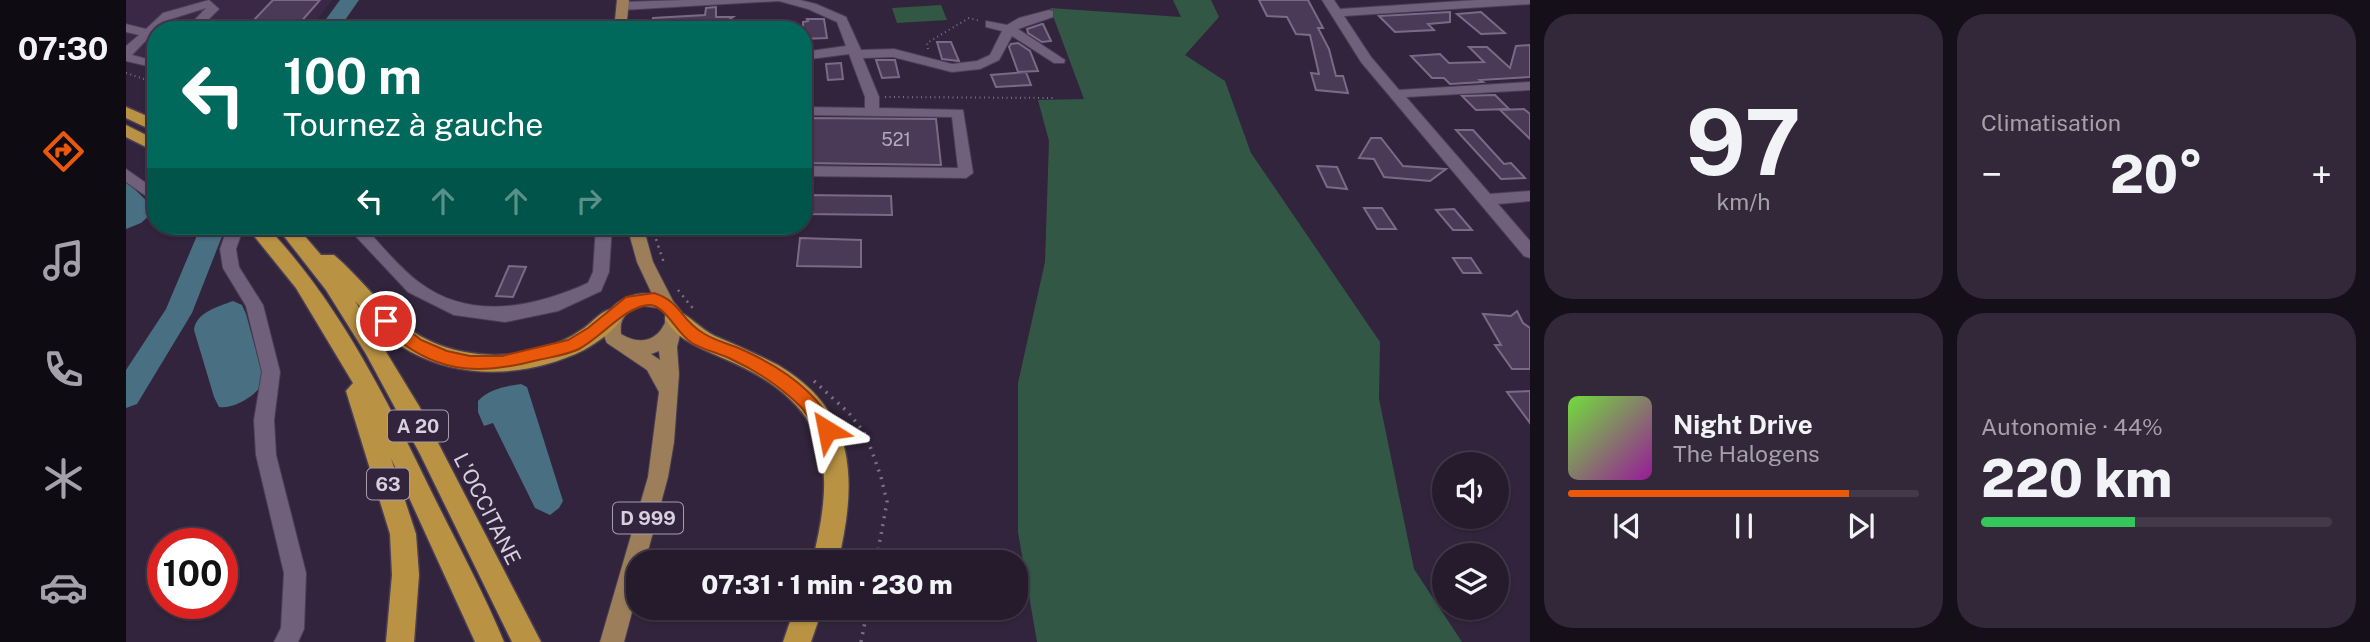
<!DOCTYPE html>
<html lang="fr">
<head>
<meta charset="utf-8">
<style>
	:root { --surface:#261b2d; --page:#322839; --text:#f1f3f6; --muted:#a4a1aa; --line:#423949; --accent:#ea580c }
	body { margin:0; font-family:"Public Sans",sans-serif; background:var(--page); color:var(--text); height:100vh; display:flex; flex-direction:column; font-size:26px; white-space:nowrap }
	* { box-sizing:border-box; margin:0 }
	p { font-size:23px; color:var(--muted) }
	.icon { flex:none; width:38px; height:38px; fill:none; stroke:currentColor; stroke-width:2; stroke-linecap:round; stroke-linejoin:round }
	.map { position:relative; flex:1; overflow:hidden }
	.details { display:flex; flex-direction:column; gap:14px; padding:14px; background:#150f19; width:840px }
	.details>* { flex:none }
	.hud { position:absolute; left:21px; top:21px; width:665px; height:214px; border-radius:28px; box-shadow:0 2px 5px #0004,0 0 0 2px var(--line); background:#00695c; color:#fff; overflow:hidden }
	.tools { position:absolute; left:1306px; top:452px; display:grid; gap:14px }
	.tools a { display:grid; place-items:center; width:77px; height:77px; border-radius:50%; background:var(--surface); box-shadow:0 2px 5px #0004,0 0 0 2px var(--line); font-size:35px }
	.speed { position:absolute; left:21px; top:528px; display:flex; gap:14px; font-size:35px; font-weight:700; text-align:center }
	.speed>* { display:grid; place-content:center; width:91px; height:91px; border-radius:50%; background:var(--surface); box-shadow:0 2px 5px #0004,0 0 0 2px var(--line); line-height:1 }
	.speed .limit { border:10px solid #d22; background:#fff; color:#111 }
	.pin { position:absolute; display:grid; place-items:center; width:60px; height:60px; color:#fff; margin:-30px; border:4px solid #fff; border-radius:50%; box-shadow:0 2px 7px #0007 }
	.me { position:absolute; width:77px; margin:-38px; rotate:325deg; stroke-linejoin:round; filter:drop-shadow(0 0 5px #0008) }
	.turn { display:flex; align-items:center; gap:24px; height:147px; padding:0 21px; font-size:32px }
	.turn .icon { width:91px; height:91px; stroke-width:2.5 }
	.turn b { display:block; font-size:49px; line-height:60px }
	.lanes { display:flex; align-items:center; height:66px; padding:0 21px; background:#0003; justify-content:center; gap:35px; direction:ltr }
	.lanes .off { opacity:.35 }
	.big { font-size:52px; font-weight:800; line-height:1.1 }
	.details .widget { flex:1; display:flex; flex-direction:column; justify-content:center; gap:10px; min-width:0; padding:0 24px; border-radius:28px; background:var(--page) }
	.details .dial { align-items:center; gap:0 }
	.dial b { font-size:91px; line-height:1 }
	.song { display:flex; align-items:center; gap:21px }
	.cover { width:84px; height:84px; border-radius:10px; background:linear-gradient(135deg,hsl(100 70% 55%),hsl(300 70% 35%)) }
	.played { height:7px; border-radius:4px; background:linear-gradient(90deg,var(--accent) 80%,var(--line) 80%) }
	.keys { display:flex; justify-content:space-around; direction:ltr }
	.heat { display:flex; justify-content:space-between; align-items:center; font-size:38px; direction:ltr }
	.charge { height:10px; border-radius:5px; background:linear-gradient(90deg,#34c759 44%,var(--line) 0) }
	.details .tiles { flex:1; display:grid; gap:14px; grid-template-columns:repeat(2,1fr) }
	.trip { position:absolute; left:500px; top:550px; width:402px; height:70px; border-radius:28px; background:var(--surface); box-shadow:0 2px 5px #0004,0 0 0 2px var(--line); font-weight:800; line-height:70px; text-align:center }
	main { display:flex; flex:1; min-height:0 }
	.tabs { display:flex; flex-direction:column; width:126px; justify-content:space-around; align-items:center; background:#0f0b12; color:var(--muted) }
	.tabs .icon { width:49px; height:49px }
	.tabs .current { color:var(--accent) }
	.tabs b { font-size:32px; color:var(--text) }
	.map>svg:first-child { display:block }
</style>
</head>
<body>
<main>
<nav class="tabs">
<b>07:30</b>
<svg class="icon current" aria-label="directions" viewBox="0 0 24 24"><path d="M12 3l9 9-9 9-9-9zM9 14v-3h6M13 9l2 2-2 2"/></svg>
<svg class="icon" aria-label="music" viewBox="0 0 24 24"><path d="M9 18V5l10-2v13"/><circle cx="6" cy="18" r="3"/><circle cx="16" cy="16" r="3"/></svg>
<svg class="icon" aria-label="phone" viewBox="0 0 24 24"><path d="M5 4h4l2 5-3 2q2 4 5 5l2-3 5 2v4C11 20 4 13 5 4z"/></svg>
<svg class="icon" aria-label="climate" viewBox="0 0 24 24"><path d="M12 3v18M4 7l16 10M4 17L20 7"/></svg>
<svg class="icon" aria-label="car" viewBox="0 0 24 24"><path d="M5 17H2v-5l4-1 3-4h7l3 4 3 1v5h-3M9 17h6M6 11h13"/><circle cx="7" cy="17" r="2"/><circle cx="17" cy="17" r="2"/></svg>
</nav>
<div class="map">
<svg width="1404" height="642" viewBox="0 0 1404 642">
	<rect width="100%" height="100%" fill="#32243c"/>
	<path fill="#3b2847" d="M0,0h206l-23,30h-153v39l-30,-8z"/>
	<path fill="#335745" d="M1047,0h38l8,17 -34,38 40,26 26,72 129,189 -1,57 35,170 48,73h-425l-19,-110v-149l27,-121 4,-121 -11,-41 46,-1 -34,-91 131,9z
		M815,5l6,15 -50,3 -5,-15z"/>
	<path fill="#496f82" d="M0,181l25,24 2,7 -12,11 -15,6z
		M107,301l9,4 4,9 18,66c-4,14 -31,30 -45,27l-5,-10 -20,-67c2,-18 24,-23 39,-29z
		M395,384l6,3 36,114 -4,7 -9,7 -15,-7 -42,-85 -9,3 -6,-14v-11c11,-12 28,-15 43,-17z"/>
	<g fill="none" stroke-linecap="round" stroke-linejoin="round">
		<path fill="#496f82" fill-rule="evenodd" d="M214,0h19l-21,30h-20z
			M75,226h25l-34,87 -55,91 -11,4v-38l40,-61z"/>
	</g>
	<path fill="#4b3a57" stroke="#7b6a87" stroke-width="2" d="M147,0h47l-21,24 -47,-2z
		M1133,0h49l15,28h-5l11,21 7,27h7l5,17 -32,-3 -5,-17 8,1 -9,-39 -14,-1 -9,-17 -20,-1z
		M590,7v10h17l-19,13h-10v-3l-52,3 1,-12 52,-3 1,-7z
		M1324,12v10l-22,2 6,6 -39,2 -16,-16z
		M1355,12l24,21 -24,1 -24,-20z
		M681,19h17l3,19 -24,1v-17l5,-1z
		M916,24h1l8,17 -9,1 -14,-9 -1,-4z
		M811,42h14l8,19 -17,-2z
		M892,43l12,8 8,20 -20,1 -9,-25 2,-3z
		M1404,45v32l-50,3 3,2 -33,2 -6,-6h-12l-21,-22 29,-2 9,9 35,-1 -15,-15h18l23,21 6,-22z
		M750,60h19l4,17 -17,1z
		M715,63l2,16 -15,1 -2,-16z
		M900,72l5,13 -35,2 -5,-12z
		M1369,95l14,14 -33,1 -14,-14z
		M1398,109l6,5v25l-30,-29z
		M677,118l133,1 5,46 -138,-2z
		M1330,130h17l31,34 7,-1 14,15 -24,1z
		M1245,138h10l22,28 43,3 -16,12 -46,-4 -10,-18 -15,-1z
		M1191,166l20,1 10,22 -20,-2z
		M677,195l88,1 1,19 -89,-1z
		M1238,208h18l14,21h-19z
		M1328,209l18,21h-19l-17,-20z
		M674,238l61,2v27l-64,-1z
		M1327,258h18l10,15h-18z
		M383,266l17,1 -13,30 -17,-1z
		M1391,311l6,12 7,5v41h-18l-17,-24h6l-18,-31 28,2z
		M1404,391v32l-23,-31z"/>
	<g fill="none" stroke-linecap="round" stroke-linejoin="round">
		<g stroke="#4b3f54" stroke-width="2">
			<path id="minor" d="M83,0l10,9 -21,21h-13l21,-22 -35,11 -15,11 -24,25 19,5 5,-2v10l-30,-7v-15l13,-11 -13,-3v-8l20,5 17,-16z
				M559,0h115l16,4 30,13 15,33 33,-1 58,15 25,-3 13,-6 12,-24 -16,-4v-6l21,4 12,-7 30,-8 4,1v6l-35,12 47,31 -1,3h-10l-42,-27 -13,24 -19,9 -28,3 -59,-15 -30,1 16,39v11l84,2 10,63 -7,5 -163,-2v-10l155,2 -6,-51 -149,-2v-8l62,1v-11l-16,-43 -46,6v-8l43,-6 -9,-24 -29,-13 -29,-8 -157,9 -6,-4 6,-4z
				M1196,0h12l6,9 137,-9h53v4l-186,12 27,41 28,33 131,-8v8l-124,7 84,97 40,-3v10l-32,3 32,37v17l-6,-2 -163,-194z
				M0,169l30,21v13l-30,-21z
				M102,226h16l-8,23 3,18 24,38 17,67 -6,48 2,35 30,118 -2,56 -6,13h-24l7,-14 3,-55 -28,-118 -2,-35 8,-48 -16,-66 -23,-38 -3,-19z
				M220,226h17c18,18 36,42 57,57 51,38 115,24 168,0l5,-11 3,-46h16l-3,46 -8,19 -43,20 -53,11 -51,-7 -46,-23z"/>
		</g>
		<g stroke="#4b3f54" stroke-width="2">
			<path id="major" d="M491,0h12l-3,30h-12z
				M501,226h16l10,36 20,39 9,11 1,11 -6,24 2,27 -5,68 -6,35 -23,85h-6v24l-15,56h-24l48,-165 11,-85 -12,-22 -40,-27c-15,-29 18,-54 45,-49l-15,-32zM518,306l14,2 7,6v9c-9,19 -26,22 -44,11 -2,-18 7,-23 23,-28zM533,351l1,9 -9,-6z"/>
		</g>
		<g stroke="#4b3f54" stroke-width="3">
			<path id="highway" d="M0,107l30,13v12l-30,-14z
				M0,125l30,15v12l-30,-15z
				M120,226h20c74,77 122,176 168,271 24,48 50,96 70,145h-29l-84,-184 25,76 3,41 -5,67h-28l6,-67 -2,-41 -44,-143 7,-8 -57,-95z
				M150,226h20l25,29h13l9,8c21,20 39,43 61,62 47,38 127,40 177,5 13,-8 24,-26 40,-21l3,6c-8,15 -26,27 -40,35 -53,26 -119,31 -173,2 -22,-12 -39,-32 -56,-51l64,105 122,236h-29l-92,-188 -54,-100 -40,-64z
				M549,310c14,4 25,19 40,26 21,9 42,18 63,29 80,47 79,117 60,197h-26c26,-101 16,-159 -87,-203 -22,-10 -48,-18 -60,-41l3,-6z
				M669,607h28l-12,35h-28z"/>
		</g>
		<path stroke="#7b7084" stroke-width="2" stroke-dasharray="1 3.5" stroke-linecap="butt" d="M802,49l-1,-6 42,-25 11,3
			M0,73l30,10
			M759,97l171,1"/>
		<path stroke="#7b7084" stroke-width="2.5" stroke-dasharray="2 5" stroke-linecap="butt" d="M530,239l8,24
			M552,290l17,21"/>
		<path stroke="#7b7084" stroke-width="3.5" stroke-dasharray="2 6" stroke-linecap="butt" d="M688,381l35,32 17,22 15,42 6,25 -11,60
			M735,642l7,-35"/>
		<use href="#minor" fill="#70607c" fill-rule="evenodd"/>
		<use href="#major" fill="#9c7f5a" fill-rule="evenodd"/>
		<use href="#highway" fill="#b99343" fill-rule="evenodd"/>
	</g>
	<path fill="#ea580c" stroke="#983908" stroke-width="2" d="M528,293c28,9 26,27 49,40 12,8 27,11 40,17 38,17 75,41 93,80l-3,5c-17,6 -22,-18 -32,-28 -20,-20 -44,-36 -70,-48 -13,-6 -27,-9 -39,-16 -16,-10 -26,-37 -42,-38 -24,0 -49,33 -71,44 -12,6 -28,8 -41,11 -53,14 -96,15 -141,-21 -7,-5 -15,-10 -19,-18l2,-4h12l29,23 26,11 23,5h32l66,-16 20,-12 38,-31z"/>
	<g text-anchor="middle" stroke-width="7" stroke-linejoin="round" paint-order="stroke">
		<g font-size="18" fill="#b5aabd">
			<text x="770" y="146">521</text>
		</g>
		<g fill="#32243c" stroke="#a69cae" stroke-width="2">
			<rect x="262" y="410.5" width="60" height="31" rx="5"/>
			<rect x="241" y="468.5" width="42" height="31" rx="5"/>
			<rect x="487" y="502.5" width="70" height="31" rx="5"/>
		</g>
		<g font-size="19" font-weight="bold" fill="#d8cfdf">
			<text x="292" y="433">A 20</text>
			<text x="262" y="491">63</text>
			<text x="522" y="525">D 999</text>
		</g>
		<g font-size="21" fill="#d8cfdf" stroke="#32243c">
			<text transform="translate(361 509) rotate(63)" y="7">L'OCCITANE</text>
		</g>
	</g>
</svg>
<div class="tools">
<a><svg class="icon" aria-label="sound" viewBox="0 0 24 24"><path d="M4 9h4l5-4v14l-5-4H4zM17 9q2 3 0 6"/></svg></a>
<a><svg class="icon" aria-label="layers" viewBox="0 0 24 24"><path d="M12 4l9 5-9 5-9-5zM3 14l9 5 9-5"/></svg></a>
</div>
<div class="speed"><div class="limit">100</div></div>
<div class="pin" style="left:260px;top:321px;background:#d93025"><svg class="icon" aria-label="arrive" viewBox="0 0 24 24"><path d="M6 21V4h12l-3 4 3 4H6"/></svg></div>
<svg class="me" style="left:701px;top:430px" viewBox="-20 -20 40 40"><path d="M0-17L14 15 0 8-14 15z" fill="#ea580c" stroke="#fff" stroke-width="4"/></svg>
<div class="trip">07:31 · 1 min · 230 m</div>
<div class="hud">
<div class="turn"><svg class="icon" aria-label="left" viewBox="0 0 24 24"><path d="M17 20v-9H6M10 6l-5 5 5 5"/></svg><div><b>100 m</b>Tournez à gauche</div></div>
<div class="lanes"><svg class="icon" aria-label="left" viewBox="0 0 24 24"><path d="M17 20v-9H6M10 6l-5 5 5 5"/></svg><svg class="icon off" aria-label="ahead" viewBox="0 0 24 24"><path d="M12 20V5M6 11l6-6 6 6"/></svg><svg class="icon off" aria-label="ahead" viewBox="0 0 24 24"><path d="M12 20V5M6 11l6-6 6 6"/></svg><svg class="icon off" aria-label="right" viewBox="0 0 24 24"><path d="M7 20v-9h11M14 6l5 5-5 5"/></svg></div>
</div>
</div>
<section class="details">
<div class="tiles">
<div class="widget dial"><b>97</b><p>km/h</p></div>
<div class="widget"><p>Climatisation</p>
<div class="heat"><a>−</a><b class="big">20°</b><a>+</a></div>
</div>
<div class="widget">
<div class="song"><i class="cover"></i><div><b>Night Drive</b><p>The Halogens</p></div></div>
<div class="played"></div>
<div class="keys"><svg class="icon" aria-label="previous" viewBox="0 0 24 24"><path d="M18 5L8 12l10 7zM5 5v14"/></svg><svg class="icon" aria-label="pause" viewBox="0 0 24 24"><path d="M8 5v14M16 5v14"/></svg><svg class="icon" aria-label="next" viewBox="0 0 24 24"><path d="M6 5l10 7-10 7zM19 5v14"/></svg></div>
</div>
<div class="widget"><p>Autonomie · 44%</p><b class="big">220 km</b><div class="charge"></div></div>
</div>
</section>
</main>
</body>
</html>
